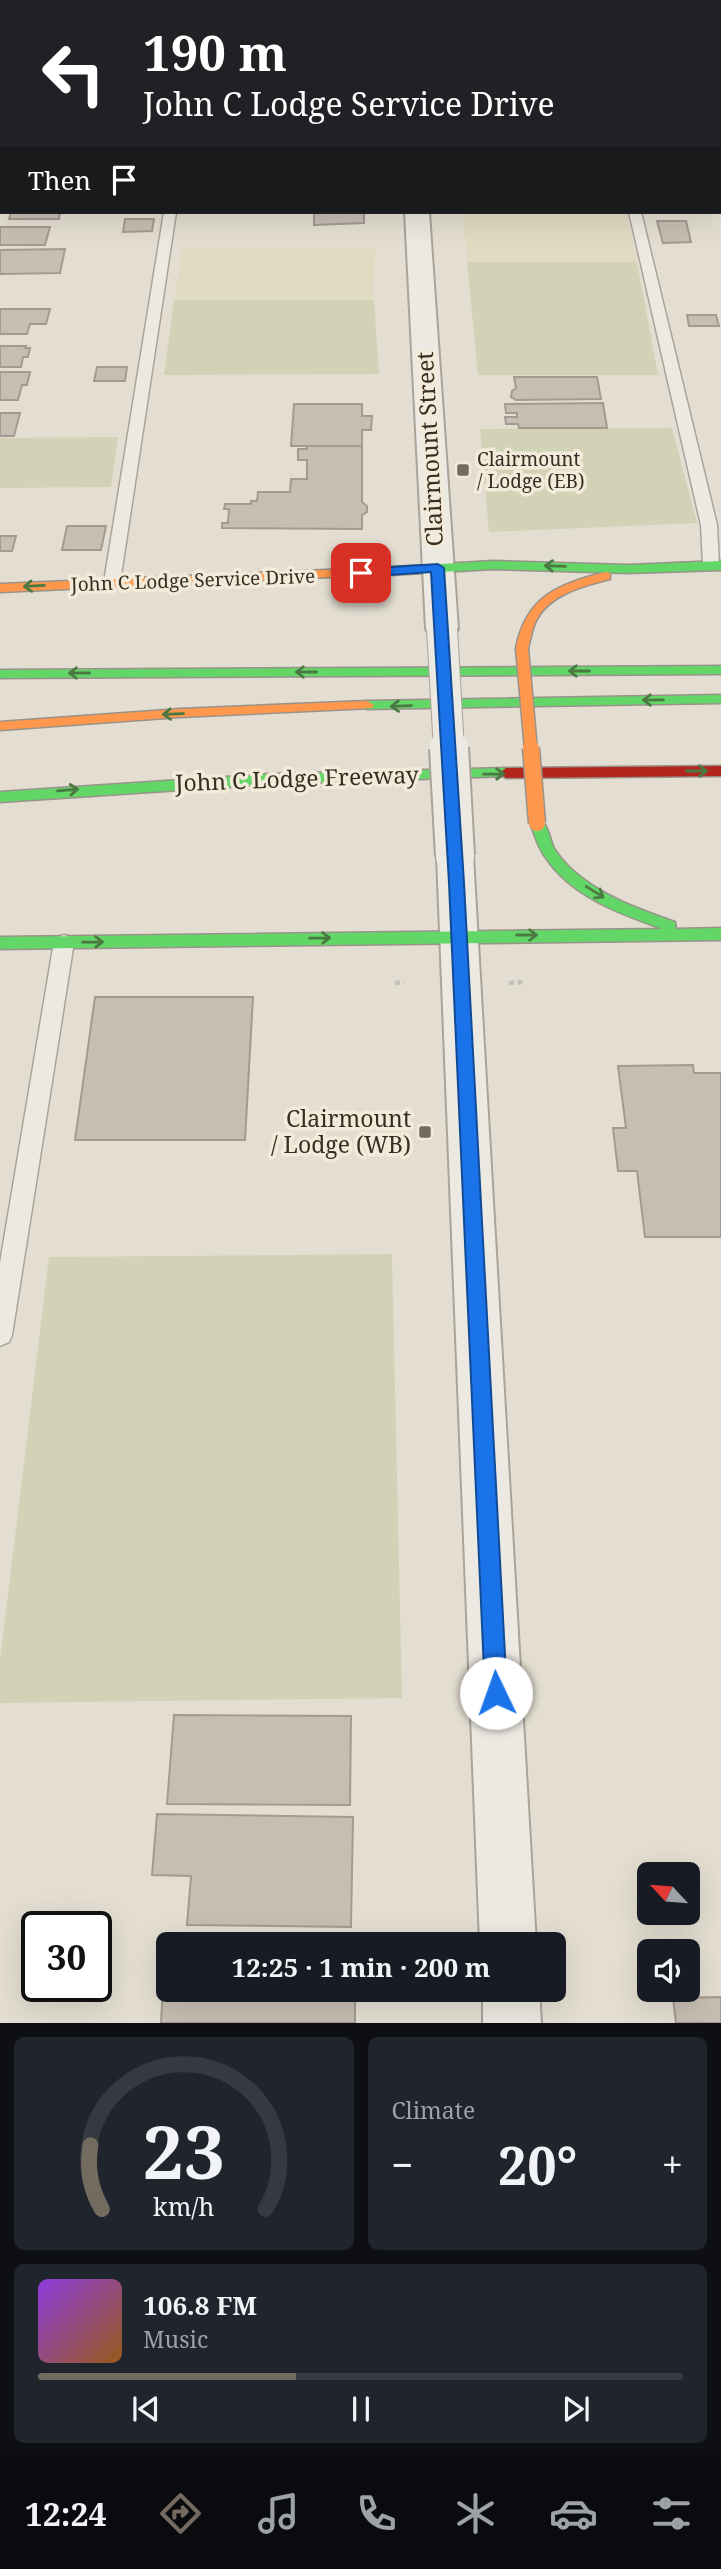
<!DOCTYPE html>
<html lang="en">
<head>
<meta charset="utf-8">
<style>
	:root { --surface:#171b24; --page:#20242c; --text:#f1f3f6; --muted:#9ea1a6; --line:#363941; --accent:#746b60 }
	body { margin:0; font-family:"Noto Serif",serif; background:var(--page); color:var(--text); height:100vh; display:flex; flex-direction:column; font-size:26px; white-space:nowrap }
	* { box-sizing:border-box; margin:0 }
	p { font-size:23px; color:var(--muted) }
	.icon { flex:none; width:38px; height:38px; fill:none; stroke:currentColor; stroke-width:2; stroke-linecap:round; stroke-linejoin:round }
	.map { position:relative; height:2023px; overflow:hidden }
	.sheet { display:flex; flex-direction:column; gap:14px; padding:14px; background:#0d0f14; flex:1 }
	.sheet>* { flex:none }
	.hud { position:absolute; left:0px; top:0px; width:721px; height:214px; box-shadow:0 7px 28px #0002; background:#202124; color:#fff; overflow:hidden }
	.needle { width:46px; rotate:296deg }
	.buttons { position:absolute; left:637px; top:1862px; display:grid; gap:14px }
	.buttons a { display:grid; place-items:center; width:63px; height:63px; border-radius:10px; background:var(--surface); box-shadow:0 7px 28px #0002; font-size:35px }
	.speed { position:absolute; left:21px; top:1911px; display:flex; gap:14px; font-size:35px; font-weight:700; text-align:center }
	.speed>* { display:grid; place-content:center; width:91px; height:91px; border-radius:50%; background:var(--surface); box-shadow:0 7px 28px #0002; line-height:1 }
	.speed .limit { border:4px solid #111; border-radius:10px; background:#fff; color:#111 }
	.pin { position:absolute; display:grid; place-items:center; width:60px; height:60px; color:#fff; margin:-30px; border-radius:14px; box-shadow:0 4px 10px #0006 }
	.me { position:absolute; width:77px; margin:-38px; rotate:357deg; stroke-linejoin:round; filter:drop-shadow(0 0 5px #0008) }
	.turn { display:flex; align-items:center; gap:24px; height:147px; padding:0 28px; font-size:32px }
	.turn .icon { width:91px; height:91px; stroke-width:2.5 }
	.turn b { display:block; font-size:49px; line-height:60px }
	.then { display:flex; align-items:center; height:66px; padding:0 28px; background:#0003; gap:14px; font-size:26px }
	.big { font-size:52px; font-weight:700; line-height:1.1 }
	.sheet .widget { flex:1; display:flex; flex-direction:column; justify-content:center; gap:10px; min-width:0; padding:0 24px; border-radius:10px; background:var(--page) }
	.sheet .dial { align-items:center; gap:0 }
	.dial svg { height:182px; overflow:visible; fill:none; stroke:var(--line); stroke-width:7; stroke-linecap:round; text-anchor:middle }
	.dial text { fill:var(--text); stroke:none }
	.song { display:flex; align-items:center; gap:21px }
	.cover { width:84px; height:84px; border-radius:10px; background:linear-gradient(135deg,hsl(270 70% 55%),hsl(30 70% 35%)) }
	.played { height:7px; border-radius:4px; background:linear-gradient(90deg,var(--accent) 40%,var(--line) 40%) }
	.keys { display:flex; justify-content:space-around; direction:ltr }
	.heat { display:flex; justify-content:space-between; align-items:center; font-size:38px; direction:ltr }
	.sheet .tiles { flex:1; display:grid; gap:14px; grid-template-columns:1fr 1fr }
	.widget:last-child { grid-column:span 2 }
	.trip { position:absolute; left:156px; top:1932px; width:410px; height:70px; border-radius:10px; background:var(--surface); box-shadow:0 7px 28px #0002; font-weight:700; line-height:70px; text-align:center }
	.tabs { display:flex; height:112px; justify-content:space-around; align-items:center; background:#090b0e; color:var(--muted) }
	.tabs .icon { width:49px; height:49px }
	.tabs .current { color:var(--accent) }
	.tabs b { font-size:32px; color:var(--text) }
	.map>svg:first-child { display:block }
</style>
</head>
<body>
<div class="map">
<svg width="721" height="2023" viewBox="0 0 721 2023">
	<rect width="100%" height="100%" fill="#e4ded2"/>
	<path fill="#e2dbc4" d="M627,214l10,48h-170l-4,-47z
		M182,247h193l-1,53h-200z"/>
	<path fill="#d2d2b6" d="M637,262l21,113h-180l-11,-113z
		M174,300h200l5,74 -215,1z
		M672,428l25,95 -208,9 -9,-103z
		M118,437l-7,50 -111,1v-50z
		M392,1254l10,444 -402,5v-43l49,-403z"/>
	<path fill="#c7beb3" stroke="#a49a91" stroke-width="2" d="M1,198l1,14h58l-1,7h-50l2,-6h-11z
		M314,212h50v11l-50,2z
		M125,219h29l-2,12 -29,1z
		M657,221h29l5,21 -28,1z
		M0,227h50l-5,18h-45z
		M65,249l-5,24 -60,1v-24z
		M0,309h50l-4,15h-16l-3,10h-27z
		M687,315h29l3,11h-30z
		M0,346h26l-1,2h5l-2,9h-5l-2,10h-21z
		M97,367h30l-2,14h-31z
		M0,372h30l-3,13h-5l-4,15h-18z
		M514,377h83l4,22 -85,1 -5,-3 1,-6 4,-3z
		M603,403l4,25h-88l-1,-4h-12l-1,-7h12v-4h-11l-1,-9z
		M294,404h68v12h10l-1,14h-9v16h-71z
		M0,413h20l-6,23h-14z
		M307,446h55v56l5,4v6l-5,3v14l-140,-1v-5h6l1,-14h-5l1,-5h26v-3h6l1,-9h32l1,-13h16v-19h-9v-11h9z
		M67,526h39l-5,24h-39z
		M0,536h16l-4,15h-12z
		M95,997h158l-8,143h-170z
		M693,1065l1,8h27v164h-76l-8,-66h-19l-5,-43h13l-8,-62z
		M174,1715l177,1 -1,89 -183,-1z
		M157,1814l196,3 -2,110 -164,-2 4,-49 -39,-1z
		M164,1967h4v23h187v33h-194z
		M721,1997v26h-45l-3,-25z"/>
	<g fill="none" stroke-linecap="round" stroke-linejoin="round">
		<g stroke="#aaa39a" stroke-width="3">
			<path id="lane" d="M194,0h10v2h-10z
				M585,0h10v2h-10z
				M164,212h12l-56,370 -8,5 -8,-5z
				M629,212h12l76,313 2,40 -8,5 -8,-5 -2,-40z
				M64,935l7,2 3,5 -62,393 -3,7 -9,4v-83l54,-321 3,-5z"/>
		</g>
		<g stroke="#aaa39a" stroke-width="4">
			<path id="street" d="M394,0h20v2h-20z
				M405,212h24l29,417 -5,7 -11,3 -11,-3 -5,-7z
				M455,844l13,3 5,9 63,1088h-56l-43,-1088 5,-9z
				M483,1990h56l2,33h-58z"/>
		</g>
		<g stroke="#99938a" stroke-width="3">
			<path id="fast" d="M719,93h2v6h-2z
				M0,96h2v6h-2z
				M493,561l135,4 93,-4v9l-93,3 -135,-4 -120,7 -6,-4 6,-4z
				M721,666v8l-721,4v-8z
				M721,695v8l-354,6 -7,-4 7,-4z
				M506,768l7,5 -2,3 -241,8 -270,18v-10l270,-18z
				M537,818c12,4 12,22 18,32 4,6 9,12 14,17 29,28 69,42 106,55l1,7 45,-1v12l-721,9v-12l663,-8c-42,-15 -91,-32 -117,-71 -8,-10 -11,-23 -16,-35z"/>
		</g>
		<g stroke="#99938a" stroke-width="3">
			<path id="slow" d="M373,568l4,1v6l-377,17v-8z
				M606,572l4,1v6c-25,7 -59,14 -73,40 -6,10 -6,22 -10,32h-10l-1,-3c10,-52 43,-64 90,-76z
				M367,701l7,4 -2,3 -192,9 -180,13v-8l180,-13z"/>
		</g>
		<g stroke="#99938a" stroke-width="3">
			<path id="jam" d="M721,766v10l-215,2 -7,-5 7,-5z"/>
		</g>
		<path stroke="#c5c0b9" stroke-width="4.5" stroke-dasharray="5 3.5" stroke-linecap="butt" d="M395,983l9,-1
			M509,983l14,-1"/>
		<use href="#lane" fill="#ece9e2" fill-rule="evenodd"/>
		<use href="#street" fill="#ece9e2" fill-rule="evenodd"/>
		<use href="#fast" fill="#63d668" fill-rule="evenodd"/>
		<use href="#slow" fill="#ff974d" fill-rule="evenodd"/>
		<use href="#jam" fill="#b3261e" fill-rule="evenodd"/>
		<g stroke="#aaa39a" stroke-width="32" stroke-linecap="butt">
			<path id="street-bridge-far1" d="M442,629l7,121"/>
		</g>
		<g stroke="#aaa39a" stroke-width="42" stroke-linecap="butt">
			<path id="street-bridge" d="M449,748l6,108"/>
		</g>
		<g stroke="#99938a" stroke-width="15" stroke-linecap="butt">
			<path id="slow-bridge-far1" d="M522,648l9,102"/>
		</g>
		<g stroke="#99938a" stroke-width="19" stroke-linecap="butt">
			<path id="slow-bridge" d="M531,748l6,75"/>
		</g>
		<use href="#street-bridge-far1" stroke="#ece9e2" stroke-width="30"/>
		<use href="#street-bridge" stroke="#ece9e2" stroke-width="38"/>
		<use href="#slow-bridge-far1" stroke="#ff974d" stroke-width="12"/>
		<use href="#slow-bridge" stroke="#ff974d" stroke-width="16"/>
	</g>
	<defs><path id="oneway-shaft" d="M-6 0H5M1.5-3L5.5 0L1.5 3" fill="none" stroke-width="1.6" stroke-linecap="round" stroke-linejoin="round" transform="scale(1.75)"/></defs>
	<g stroke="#4b7942">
		<use href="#oneway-shaft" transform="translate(555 566) rotate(-178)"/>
		<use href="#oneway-shaft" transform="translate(34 586) rotate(177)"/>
		<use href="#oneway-shaft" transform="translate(579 671) rotate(180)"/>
		<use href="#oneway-shaft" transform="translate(306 672) rotate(180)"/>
		<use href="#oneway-shaft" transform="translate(79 673) rotate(180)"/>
		<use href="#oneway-shaft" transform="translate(653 700) rotate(179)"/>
		<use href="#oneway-shaft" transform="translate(401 706) rotate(178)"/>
		<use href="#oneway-shaft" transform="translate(173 714) rotate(178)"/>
		<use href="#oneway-shaft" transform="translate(697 771)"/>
		<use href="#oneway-shaft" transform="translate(494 774) rotate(-1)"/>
		<use href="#oneway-shaft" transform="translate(68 790) rotate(-5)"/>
		<use href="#oneway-shaft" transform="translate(595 892) rotate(32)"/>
		<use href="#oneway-shaft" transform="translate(527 935)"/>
		<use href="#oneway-shaft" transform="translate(320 938) rotate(-1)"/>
		<use href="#oneway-shaft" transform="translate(93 942) rotate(-1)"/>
	</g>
	<path fill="#1a73e8" stroke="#114b97" stroke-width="2" d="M438,564l6,4 20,315 43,810 -4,7 -7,3 -8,-3 -3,-7 -36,-810 -18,-311 -70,5 -6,-4 6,-4z"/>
	<g fill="#746b60" stroke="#f3ebda" stroke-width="2.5">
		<rect x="456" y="463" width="14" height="14" rx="3.5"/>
		<rect x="418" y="1125" width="14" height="14" rx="3.5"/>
	</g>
	<g text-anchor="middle" stroke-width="7" stroke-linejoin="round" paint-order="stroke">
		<g font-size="19" fill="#382d22" stroke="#f3ebda" text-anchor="start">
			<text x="477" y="466">Clairmount<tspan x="477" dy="22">/ Lodge (EB)</tspan></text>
		</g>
		<g font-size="19" fill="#382d22" stroke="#f3ebda">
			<text transform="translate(193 580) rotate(-2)" y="7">John C Lodge Service Drive</text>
		</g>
		<g font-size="23" fill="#382d22" stroke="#f3ebda">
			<text transform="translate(430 449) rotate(-93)" y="8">Clairmount Street</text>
			<text transform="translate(297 779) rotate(-2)" y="8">John C Lodge Freeway</text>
		</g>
		<g font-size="23" fill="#382d22" stroke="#f3ebda" text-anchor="end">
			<text x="411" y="1127">Clairmount<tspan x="411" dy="26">/ Lodge (WB)</tspan></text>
		</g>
	</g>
</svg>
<div class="buttons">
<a><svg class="needle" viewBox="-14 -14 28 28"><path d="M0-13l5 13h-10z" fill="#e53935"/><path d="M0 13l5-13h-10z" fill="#9ea1a6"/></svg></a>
<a><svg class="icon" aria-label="sound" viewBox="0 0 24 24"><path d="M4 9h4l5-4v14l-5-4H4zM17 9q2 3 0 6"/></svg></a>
</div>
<div class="speed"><div class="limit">30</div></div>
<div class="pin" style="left:361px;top:573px;background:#d93025"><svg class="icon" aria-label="arrive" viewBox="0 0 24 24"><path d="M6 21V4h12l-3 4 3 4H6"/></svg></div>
<svg class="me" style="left:496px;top:1693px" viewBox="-20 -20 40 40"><circle r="19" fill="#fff"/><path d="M0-13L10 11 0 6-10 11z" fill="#1a73e8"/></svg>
<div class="trip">12:25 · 1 min · 200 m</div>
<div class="hud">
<div class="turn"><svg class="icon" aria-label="left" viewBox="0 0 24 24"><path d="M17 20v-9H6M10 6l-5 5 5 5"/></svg><div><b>190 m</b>John C Lodge Service Drive</div></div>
<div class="then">Then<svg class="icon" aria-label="arrive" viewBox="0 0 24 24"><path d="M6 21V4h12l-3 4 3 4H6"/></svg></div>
</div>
</div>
<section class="sheet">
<div class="tiles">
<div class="widget dial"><svg viewBox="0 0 100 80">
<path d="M14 69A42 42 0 1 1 86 69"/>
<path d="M14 69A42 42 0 0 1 9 41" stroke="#746b60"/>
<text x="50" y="56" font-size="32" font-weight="700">23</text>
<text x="50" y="72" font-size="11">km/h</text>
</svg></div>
<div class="widget"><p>Climate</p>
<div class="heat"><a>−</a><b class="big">20°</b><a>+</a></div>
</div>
<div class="widget">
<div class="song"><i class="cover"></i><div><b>106.8 FM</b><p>Music</p></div></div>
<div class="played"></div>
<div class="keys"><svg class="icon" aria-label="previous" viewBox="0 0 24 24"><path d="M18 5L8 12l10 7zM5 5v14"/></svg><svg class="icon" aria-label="pause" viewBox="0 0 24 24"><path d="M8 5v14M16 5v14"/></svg><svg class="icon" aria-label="next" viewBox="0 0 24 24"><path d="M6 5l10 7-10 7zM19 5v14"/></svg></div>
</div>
</div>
</section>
<nav class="tabs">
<b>12:24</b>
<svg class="icon current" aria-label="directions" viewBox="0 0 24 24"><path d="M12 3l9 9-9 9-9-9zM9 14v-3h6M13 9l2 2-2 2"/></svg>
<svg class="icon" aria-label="music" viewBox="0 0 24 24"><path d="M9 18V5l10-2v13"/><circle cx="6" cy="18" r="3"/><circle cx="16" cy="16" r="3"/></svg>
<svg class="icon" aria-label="phone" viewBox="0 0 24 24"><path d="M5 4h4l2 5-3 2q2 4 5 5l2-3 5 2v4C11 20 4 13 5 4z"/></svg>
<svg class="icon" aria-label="climate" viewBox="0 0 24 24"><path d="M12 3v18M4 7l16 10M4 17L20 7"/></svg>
<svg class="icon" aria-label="car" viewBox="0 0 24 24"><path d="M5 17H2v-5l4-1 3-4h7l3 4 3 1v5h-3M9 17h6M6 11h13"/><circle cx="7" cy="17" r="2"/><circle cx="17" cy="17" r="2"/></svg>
<svg class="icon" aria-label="filters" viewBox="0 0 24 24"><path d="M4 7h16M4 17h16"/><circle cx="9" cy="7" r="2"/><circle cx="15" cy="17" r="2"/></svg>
</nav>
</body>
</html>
